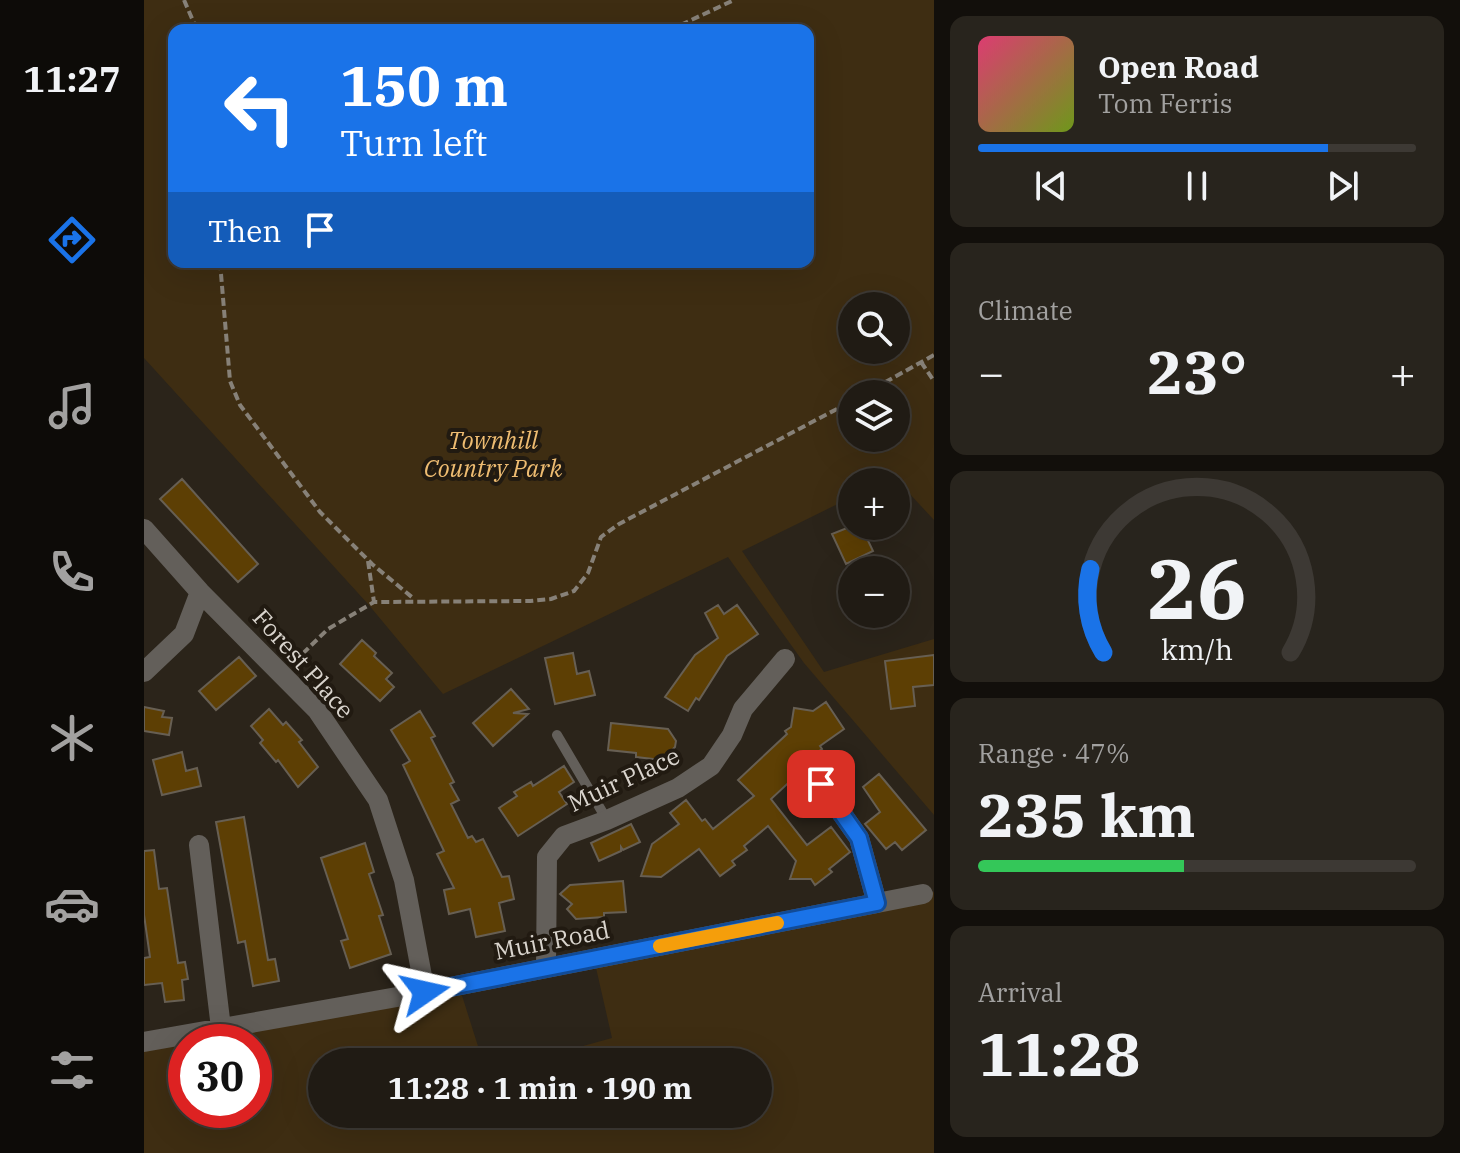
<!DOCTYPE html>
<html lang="en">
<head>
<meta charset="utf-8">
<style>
	:root { --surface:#201b14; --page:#28241d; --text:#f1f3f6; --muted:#a2a1a0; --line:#3d3934; --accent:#1a73e8 }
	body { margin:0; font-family:"IBM Plex Serif",serif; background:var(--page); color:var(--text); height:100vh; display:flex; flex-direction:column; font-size:30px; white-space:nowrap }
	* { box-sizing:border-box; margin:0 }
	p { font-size:26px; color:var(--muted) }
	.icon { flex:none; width:44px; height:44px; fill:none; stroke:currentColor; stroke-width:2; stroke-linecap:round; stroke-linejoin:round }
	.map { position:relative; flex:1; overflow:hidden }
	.side { display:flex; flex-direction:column; gap:16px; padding:16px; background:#120f0b; width:526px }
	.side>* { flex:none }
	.guide { position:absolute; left:24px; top:24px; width:646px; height:244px; border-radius:16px; box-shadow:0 8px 32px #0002,0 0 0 2px var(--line); background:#1a73e8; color:#fff; overflow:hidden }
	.tools { position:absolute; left:694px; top:292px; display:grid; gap:16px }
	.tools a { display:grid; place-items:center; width:72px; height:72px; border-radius:50%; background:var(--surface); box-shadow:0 8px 32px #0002,0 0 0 2px var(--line); font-size:40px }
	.speed { position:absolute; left:24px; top:1024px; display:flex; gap:16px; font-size:40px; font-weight:700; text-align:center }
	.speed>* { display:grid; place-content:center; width:104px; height:104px; border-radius:50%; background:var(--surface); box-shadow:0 8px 32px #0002,0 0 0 2px var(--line); line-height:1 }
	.speed .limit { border:12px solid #d22; background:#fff; color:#111 }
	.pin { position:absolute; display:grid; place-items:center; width:68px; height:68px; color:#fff; margin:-34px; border-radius:16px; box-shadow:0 4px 12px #0006 }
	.me { position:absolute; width:88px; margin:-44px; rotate:79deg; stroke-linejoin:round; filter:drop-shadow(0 0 6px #0008) }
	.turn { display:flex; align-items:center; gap:28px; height:168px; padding:0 40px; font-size:36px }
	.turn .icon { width:104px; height:104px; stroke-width:2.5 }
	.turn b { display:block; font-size:56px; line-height:68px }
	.then { display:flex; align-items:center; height:76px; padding:0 40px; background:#0003; gap:16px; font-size:30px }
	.big { font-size:60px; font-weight:800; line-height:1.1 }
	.side .card { flex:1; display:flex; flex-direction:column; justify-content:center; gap:12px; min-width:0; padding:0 28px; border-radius:16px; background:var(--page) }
	.side .dial { align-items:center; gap:0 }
	.dial svg { height:208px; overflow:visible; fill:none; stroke:var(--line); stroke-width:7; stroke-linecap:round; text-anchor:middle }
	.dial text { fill:var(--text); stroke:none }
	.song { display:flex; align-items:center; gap:24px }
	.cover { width:96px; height:96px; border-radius:12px; background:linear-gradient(135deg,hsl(340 70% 55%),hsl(80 70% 35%)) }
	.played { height:8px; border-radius:4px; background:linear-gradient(90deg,var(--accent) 80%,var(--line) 80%) }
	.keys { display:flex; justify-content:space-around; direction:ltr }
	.heat { display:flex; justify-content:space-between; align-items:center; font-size:44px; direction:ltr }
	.charge { height:12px; border-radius:6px; background:linear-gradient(90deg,#34c759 47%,var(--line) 0) }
	.trip { position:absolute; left:164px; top:1048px; width:464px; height:80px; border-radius:40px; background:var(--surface); box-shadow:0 8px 32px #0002,0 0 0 2px var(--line); font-weight:800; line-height:80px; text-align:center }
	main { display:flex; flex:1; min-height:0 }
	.menu { display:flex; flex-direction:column; width:144px; justify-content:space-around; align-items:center; background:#0d0b08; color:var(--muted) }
	.menu .icon { width:56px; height:56px }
	.menu .current { color:var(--accent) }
	.menu b { font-size:36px; color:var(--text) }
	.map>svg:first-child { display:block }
</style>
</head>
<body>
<main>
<nav class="menu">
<b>11:27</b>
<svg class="icon current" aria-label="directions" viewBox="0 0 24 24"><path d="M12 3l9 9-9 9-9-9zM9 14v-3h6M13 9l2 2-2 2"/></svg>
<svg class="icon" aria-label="music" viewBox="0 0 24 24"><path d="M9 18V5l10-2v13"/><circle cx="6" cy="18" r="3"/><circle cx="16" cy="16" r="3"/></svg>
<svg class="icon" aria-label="phone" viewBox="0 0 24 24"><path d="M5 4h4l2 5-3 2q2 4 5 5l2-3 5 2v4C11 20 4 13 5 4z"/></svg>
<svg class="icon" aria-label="climate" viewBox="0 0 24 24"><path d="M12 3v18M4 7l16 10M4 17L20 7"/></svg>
<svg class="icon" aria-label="car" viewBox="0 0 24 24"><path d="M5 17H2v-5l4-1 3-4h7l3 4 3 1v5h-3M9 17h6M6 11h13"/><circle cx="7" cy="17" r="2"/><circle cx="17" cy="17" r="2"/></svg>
<svg class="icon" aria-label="filters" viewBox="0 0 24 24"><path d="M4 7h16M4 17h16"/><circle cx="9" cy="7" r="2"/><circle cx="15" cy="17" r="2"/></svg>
</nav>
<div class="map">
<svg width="790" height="1153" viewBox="0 0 790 1153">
	<rect width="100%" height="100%" fill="#2b241a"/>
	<path fill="#3e2d12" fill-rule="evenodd" d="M0,0h790v520l-40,-43 -10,5h-32v15l-110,54 82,121 110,-33v16l-49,6 6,48 24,-3 -2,-19 21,-2v130l-130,-152 -76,-106 -285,137 -75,-90 -224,-246zM30,30h634v232h-634zM708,306h44v44h-44zM708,394h44v44h-44z
		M790,892v261h-790v-103l42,-7v67h68v-68h-65l270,-56 24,76h-161v52h436v-52h-233l87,-24 -18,-79z"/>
	<path fill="#5d3f04" stroke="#675f53" stroke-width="2" d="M38,479l76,85 -20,18 -78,-83z
		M708,526h9l12,25 -27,13 -14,-30z
		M574,605l6,9 13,-9 21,29 -31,22 -28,44 -3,-2 -8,13 -23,-14 30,-42 23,-17 -13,-25z
		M218,640l14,13 -2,3 18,17 -6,6 8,8 -14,14 -40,-37z
		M429,653l4,21 12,-3 6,24 -40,9 -10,-46z
		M790,655v30l-21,2 2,19 -24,3 -6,-48z
		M95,657l17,19 -40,34 -17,-19z
		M367,689l18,20 -16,4 15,1 -35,32 -20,-23z
		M682,702l18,27 -24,17 2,3 -28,20 4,5 -27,25 36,46 24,-18 19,25 -21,17 3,3 -17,13 -4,-6h-21l6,-18 -28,-35 -24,20 3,4 -15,11 3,4 -15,11 -21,-27 -38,28 -20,-1 11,-32 27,-20 -9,-11 16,-13 16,21 3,-2 8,10 41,-33 -16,-16 49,-46 -2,-3 6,-4 3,-19 19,3z
		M0,707l20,4 -2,6 10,1 -3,17 -25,-4z
		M125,709l14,16 3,-3 16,18 -3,2 19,25 -20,20 -20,-27 -2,2 -16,-19 3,-3 -12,-14z
		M276,711l15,25 -4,2 23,44 -4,2 9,16 -8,4 17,34 4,-2 4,6 7,-3 19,38 7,-1 5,23 -15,4 6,28 -29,6 -6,-28 -21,5 -5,-24 10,-2 -17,-34 7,-3 -41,-86 7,-4 -19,-31z
		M467,723l57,6 8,12 -1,6 -13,13 -26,-3v-4l-28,-3z
		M38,752l4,19 11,-3 4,18 -39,9 -9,-35z
		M420,766l10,16 -15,10 8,12 -49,32 -19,-28 18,-12 -3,-4 17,-10 2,4z
		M735,774l47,56 -24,20 -7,-8 -9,7 -21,-25 15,-12 -17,-25z
		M100,817l24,143 7,-1 4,22 -26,5 -8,-45 -7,2 -22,-121z
		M487,824l9,18 -17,8 -2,-3v4l-22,10 -8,-18z
		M221,843l9,29 -5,2 14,41 -4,1 12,38 -41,14 -9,-27 7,-2 -27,-81z
		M10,850l5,39 8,-1 11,75 7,-1 3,17 -6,1 2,20 -19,2 -3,-19 -18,2v-27l6,-1 -6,-42v-64z
		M479,881l3,31 -22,1v4l-28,2 -9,-10 5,-5 -12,-10 10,-9z"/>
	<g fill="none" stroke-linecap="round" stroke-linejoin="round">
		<path stroke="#878178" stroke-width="4" stroke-dasharray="8 4" stroke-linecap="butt" d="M40,0l13,30
			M526,30l64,-30
			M76,262l10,119 10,24 80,107 52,52 41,34
			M777,362l13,19
			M720,394l70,-39
			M224,561l6,41
			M150,662l34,-33 46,-27 156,-1 21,-2 23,-8 14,-18 13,-36 18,-13 233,-123"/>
		<path stroke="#635f5a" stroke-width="10" d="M413,735l50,85"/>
		<path stroke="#635f5a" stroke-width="20" d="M0,529l56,63 117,118 61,90 26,80 21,112
			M0,672l40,-38 16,-42
			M677,784l38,54 18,65
			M55,845l22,183
			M402,968l1,-111 17,-21 43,-16 71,-32 33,-22 21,-31 11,-26 42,-50
			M0,1042l281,-50 498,-98"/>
	</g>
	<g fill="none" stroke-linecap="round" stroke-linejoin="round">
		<g stroke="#114b97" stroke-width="20">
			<path id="route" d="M281,992l452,-89 -18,-65 -38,-54"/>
		</g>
		<use href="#route" stroke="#1a73e8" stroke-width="14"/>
		<path stroke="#f59e0b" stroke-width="14" d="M516,946l117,-23"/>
	</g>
	<g text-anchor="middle" stroke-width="8" stroke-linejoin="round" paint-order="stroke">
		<g font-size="24" font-style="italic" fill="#eebc71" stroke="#211a11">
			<text x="349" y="449">Townhill<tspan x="349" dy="28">Country Park</tspan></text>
		</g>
		<g font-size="24" fill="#d9d4cd" stroke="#211a11">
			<text transform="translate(159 664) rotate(48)" y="8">Forest Place</text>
			<text transform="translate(480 780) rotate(-25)" y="8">Muir Place</text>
			<text transform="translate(408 941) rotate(-11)" y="8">Muir Road</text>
		</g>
	</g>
</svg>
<div class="tools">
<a><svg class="icon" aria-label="search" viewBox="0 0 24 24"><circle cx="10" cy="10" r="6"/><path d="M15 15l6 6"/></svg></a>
<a><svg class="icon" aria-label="layers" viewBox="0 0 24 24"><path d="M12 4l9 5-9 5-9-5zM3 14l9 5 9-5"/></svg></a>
<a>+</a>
<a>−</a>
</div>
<div class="speed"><div class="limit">30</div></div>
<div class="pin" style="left:677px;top:784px;background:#d93025"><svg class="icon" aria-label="arrive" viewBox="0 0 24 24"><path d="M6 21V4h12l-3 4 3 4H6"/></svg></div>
<svg class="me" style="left:281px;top:992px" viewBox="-20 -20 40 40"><path d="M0-17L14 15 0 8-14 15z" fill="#1a73e8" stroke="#fff" stroke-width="4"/></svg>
<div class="trip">11:28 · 1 min · 190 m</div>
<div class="guide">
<div class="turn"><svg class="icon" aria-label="left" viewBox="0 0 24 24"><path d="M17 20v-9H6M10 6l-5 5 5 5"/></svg><div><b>150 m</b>Turn left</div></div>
<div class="then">Then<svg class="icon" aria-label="arrive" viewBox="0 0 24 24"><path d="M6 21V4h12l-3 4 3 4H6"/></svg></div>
</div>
</div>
<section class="side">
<div class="card">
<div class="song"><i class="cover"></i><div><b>Open Road</b><p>Tom Ferris</p></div></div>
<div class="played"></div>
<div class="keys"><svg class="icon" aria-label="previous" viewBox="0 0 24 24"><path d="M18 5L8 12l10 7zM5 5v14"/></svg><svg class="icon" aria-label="pause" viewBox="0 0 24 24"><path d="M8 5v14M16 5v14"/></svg><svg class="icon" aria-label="next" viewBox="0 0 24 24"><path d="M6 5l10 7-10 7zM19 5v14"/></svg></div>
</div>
<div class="card"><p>Climate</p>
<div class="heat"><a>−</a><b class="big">23°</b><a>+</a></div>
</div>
<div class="card dial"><svg viewBox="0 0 100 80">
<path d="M14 69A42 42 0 1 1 86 69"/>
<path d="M14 69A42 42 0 0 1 9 37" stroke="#1a73e8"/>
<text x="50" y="56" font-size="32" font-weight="700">26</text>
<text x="50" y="72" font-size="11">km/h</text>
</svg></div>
<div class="card"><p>Range · 47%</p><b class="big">235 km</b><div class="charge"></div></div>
<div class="card"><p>Arrival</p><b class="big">11:28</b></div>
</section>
</main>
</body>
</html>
